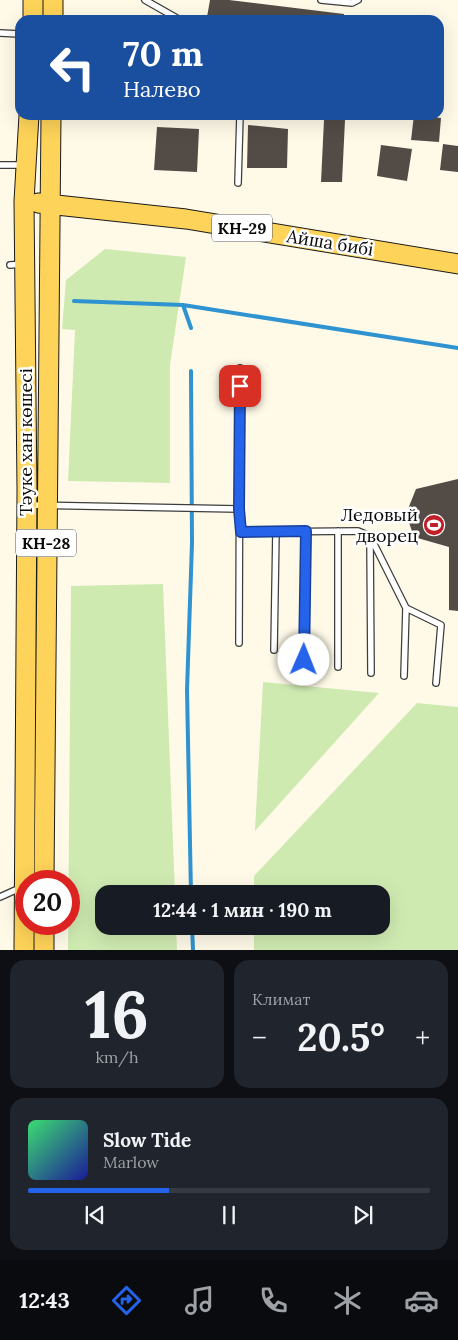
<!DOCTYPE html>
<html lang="ru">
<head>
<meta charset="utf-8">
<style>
	:root { --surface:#171b24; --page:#20242c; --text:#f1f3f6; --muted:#9ea1a6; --line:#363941; --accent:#2563eb }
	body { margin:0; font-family:Lora,serif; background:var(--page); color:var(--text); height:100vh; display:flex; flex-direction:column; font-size:19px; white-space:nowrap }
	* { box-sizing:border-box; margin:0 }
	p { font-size:16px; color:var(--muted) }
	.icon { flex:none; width:28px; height:28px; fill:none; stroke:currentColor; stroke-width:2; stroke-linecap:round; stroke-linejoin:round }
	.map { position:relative; height:950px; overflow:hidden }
	.sheet { display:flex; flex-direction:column; gap:10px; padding:10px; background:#0d0f14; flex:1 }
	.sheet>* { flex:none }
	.top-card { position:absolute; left:15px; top:15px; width:429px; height:105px; border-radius:15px; box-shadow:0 5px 20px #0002; background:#1a4fa0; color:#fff; overflow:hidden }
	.speed { position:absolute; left:15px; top:870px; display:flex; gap:10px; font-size:25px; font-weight:700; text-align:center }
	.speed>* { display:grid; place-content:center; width:65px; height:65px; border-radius:50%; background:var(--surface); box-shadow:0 5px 20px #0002; line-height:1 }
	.speed .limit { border:8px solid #d22; background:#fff; color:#111 }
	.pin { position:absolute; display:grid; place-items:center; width:42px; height:42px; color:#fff; margin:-21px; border-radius:10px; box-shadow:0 2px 8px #0006 }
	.me { position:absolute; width:55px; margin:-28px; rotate:1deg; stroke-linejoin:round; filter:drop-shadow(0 0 4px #0008) }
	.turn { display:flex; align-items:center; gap:18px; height:105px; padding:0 25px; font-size:22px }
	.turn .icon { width:65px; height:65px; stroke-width:2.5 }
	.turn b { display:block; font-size:35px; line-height:42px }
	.big { font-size:38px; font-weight:800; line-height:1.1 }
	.sheet .tile { flex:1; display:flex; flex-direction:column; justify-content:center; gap:8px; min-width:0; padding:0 18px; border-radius:15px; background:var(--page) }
	.sheet .dial { align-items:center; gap:0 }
	.dial b { font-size:65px; line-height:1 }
	.song { display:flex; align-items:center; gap:15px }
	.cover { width:60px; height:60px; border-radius:8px; background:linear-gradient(135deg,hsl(140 70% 55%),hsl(240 70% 35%)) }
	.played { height:5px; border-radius:2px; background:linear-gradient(90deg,var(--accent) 35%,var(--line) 35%) }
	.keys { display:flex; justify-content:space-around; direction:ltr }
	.heat { display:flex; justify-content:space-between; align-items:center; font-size:28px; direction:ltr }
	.sheet .tiles { flex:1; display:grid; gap:10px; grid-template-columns:1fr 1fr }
	.tile:last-child { grid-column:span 2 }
	.trip { position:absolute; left:95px; top:885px; width:295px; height:50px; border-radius:15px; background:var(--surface); box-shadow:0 5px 20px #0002; font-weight:800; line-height:50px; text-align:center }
	.tab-bar { display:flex; height:80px; justify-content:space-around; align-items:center; background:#090b0e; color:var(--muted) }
	.tab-bar .icon { width:35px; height:35px }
	.tab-bar .current { color:var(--accent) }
	.tab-bar b { font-size:22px; color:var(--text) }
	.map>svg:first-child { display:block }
</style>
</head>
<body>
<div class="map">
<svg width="458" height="950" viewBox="0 0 458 950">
	<rect width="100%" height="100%" fill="#fffae8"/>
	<path fill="#cfeab1" d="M105,249l81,8 -16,108v118l-102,-2 7,-151 -13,-1 4,-49z
		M163,584l12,310h-71v32h72l1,24h-109l3,-364z
		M263,682l116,11 -124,138v-1z
		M417,703l41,4v243h-204v-24h127v-32h-127v-18z"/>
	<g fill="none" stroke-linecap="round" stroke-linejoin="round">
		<path stroke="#2f93d1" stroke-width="4" d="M74,301l109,4 8,23
			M183,305l275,43
			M191,371l1,172 -5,147 4,204
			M192,926l1,24"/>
	</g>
	<path fill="#534b46" d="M210,0h19l115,14v6h-117l-20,-3z
		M414,115l27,3 -2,24 -28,-2z
		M324,120h21l-3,62h-21z
		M248,125l40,4 -1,39h-40z
		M157,127l42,2 -2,43 -43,-2z
		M443,144l15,2v26l-18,-2z
		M381,145l31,4 -5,32 -30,-5z
		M458,479v132l-9,-1v-63l-35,-10 -8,-23 10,-25z"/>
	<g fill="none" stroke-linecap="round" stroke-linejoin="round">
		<g stroke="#3d3d3d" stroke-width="8">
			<path id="service" d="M145,0l35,20
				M321,0l31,3 6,-3
				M0,33l20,1
				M0,165h23
				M238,183l2,-68
				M10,265l13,-1
				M29,505l210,4
				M241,532l117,-1 12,5 36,72 35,17 -5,58
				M370,538l1,135
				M239,643l1,-275
				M274,650l2,-119
				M304,660l2,-129
				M338,667v-136
				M404,676l2,-68
				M0,897l20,-9"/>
		</g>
		<g stroke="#1b1b1b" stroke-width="21">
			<path id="primary" d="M33,20v-20
				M53,20v-20
				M38,203l148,16 272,45
				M44,881l7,-766
				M24,950l3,-460 -3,-289 5,-86
				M44,950v-26"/>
		</g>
		<use href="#service" stroke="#fff" stroke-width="5.5"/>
		<use href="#primary" stroke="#fed359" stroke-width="19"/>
	</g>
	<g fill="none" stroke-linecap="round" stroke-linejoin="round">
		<g stroke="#184099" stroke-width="12">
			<path id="route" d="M240,386l-1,123 2,23 65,-1 -2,129"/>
		</g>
		<use href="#route" stroke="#2563eb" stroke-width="9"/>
	</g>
	<defs>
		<g id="stadium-disc" transform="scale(1.125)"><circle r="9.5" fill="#be1f29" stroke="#fff"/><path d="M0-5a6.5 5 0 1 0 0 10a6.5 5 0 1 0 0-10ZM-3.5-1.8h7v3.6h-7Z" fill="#fff"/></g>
	</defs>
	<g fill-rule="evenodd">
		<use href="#stadium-disc" x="434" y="525"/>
	</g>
	<g text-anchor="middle" stroke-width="5" stroke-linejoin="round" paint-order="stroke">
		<g fill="#fff" stroke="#545454" stroke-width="1">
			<rect x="212" y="214.5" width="60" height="27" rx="4"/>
			<rect x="16" y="529.5" width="60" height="27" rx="4"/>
		</g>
		<g font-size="16" font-weight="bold" fill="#0a0a0a">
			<text x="242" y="234">КН-29</text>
			<text x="46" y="549">КН-28</text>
		</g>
		<g font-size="18" fill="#0a0a0a" stroke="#fff">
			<text transform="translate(330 243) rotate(9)" y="6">Айша бибі</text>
			<text transform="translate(26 442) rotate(-90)" y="6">Тәуке хан көшесі</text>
		</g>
		<g font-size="18" fill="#0a0a0a" stroke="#fff" text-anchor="end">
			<text x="418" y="521">Ледовый<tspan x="418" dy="21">дворец</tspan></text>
		</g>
	</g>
</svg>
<div class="speed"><div class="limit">20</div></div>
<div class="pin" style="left:240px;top:386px;background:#d93025"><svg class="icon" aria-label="arrive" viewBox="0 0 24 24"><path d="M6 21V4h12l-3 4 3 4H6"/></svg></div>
<svg class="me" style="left:304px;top:660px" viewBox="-20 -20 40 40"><circle r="19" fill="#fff"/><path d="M0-13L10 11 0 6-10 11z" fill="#2563eb"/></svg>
<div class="trip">12:44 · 1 мин · 190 m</div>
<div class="top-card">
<div class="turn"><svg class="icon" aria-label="left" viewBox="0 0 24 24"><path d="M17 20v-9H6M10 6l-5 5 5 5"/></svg><div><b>70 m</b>Налево</div></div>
</div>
</div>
<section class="sheet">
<div class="tiles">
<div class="tile dial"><b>16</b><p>km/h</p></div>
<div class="tile"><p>Климат</p>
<div class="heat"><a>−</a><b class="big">20.5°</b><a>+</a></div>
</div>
<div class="tile">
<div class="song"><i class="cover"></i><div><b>Slow Tide</b><p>Marlow</p></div></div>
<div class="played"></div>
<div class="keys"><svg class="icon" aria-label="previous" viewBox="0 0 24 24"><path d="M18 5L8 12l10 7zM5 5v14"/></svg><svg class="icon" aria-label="pause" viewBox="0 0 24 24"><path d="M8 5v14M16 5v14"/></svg><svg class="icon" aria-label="next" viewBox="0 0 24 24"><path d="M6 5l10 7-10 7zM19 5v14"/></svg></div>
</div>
</div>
</section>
<nav class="tab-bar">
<b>12:43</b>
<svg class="icon current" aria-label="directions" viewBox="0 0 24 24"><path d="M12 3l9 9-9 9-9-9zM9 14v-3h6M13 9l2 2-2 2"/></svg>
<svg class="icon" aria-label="music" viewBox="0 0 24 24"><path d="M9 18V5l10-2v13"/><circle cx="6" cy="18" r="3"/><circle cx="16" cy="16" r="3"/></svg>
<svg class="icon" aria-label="phone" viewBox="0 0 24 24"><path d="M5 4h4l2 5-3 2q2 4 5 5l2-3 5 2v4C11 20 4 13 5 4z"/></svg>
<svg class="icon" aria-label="climate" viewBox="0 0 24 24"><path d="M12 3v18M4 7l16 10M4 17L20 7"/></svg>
<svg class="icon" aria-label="car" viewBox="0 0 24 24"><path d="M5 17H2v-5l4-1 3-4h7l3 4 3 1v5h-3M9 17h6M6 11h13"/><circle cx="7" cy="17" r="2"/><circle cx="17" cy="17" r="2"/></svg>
</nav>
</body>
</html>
